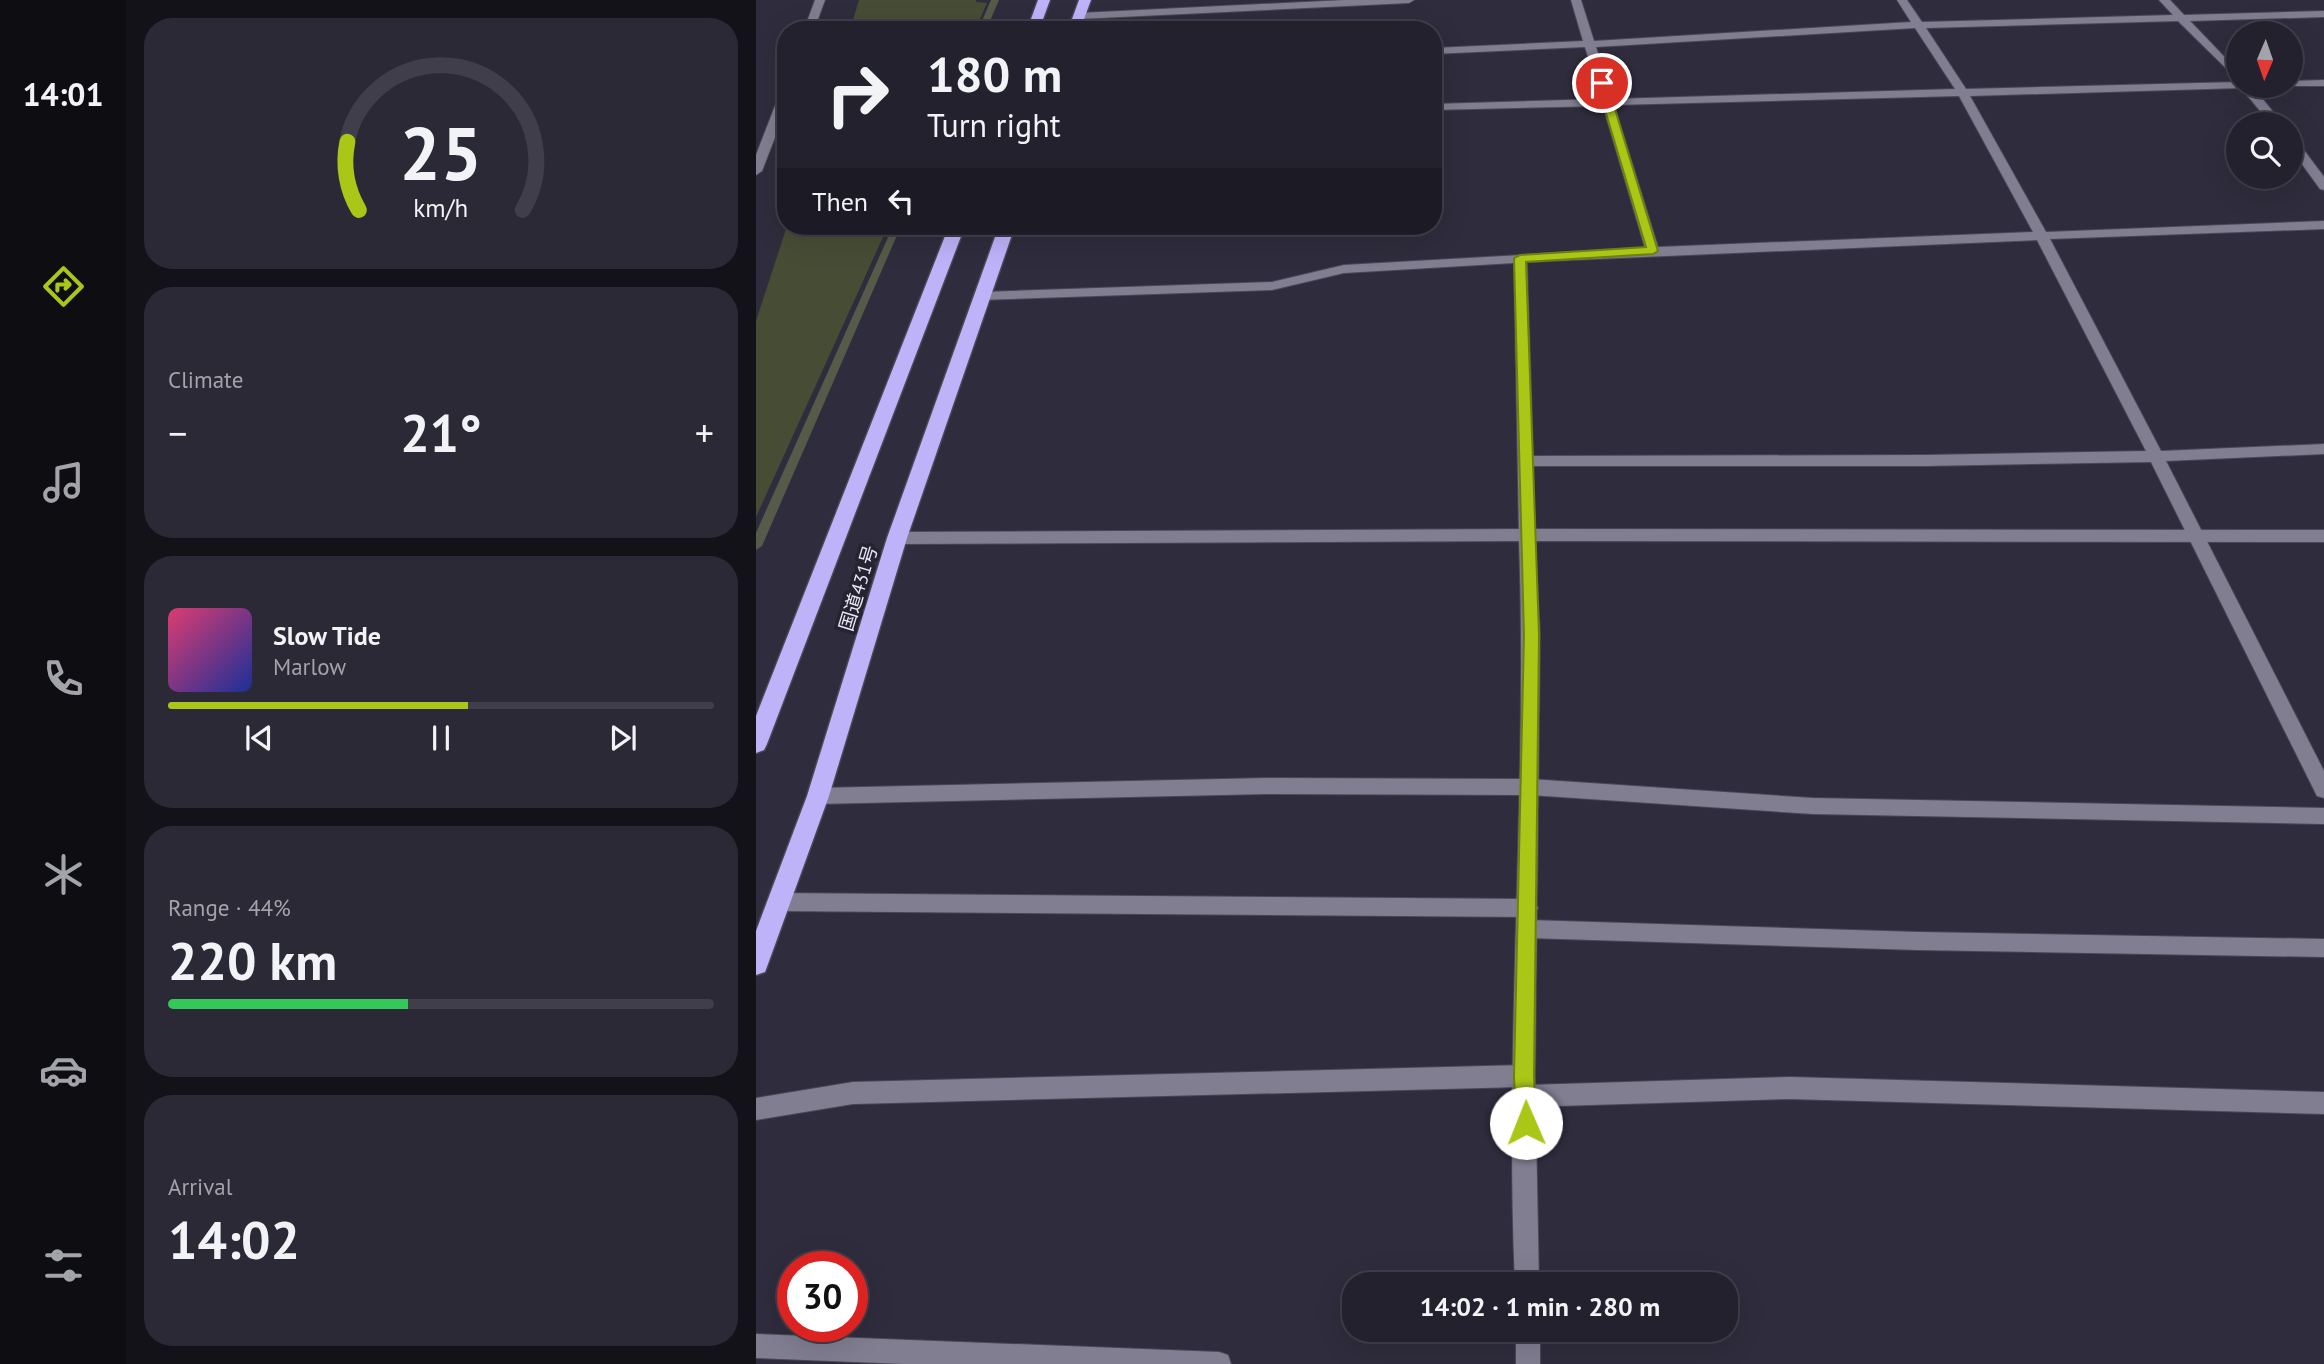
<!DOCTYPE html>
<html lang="en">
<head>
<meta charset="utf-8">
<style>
	:root { --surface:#23212e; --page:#2b2936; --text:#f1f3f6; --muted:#a3a3aa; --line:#403e4a; --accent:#aac717 }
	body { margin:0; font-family:"PT Sans","Noto Sans JP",sans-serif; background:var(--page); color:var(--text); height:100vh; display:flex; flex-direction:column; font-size:26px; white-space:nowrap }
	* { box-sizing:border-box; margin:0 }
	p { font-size:23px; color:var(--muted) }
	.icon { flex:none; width:38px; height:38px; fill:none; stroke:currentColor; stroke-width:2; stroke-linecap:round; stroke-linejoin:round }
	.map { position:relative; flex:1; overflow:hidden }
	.details { display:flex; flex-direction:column; gap:18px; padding:18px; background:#131219; width:630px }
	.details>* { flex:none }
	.guide { position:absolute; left:21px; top:21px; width:665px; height:214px; border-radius:28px; box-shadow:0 7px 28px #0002,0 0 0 2px var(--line); background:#23212e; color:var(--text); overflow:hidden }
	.needle { width:46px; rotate:182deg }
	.buttons { position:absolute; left:1470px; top:21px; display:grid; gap:14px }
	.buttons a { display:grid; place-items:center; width:77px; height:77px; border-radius:50%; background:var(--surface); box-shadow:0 7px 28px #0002,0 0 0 2px var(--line); font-size:35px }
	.speed { position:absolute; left:21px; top:1251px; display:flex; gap:14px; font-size:35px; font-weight:700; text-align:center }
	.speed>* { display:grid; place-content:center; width:91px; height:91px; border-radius:50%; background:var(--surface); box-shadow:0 7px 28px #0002,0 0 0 2px var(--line); line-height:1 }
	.speed .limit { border:10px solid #d22; background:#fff; color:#111 }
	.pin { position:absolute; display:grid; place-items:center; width:60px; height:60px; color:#fff; margin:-30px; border:4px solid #fff; border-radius:50%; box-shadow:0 2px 7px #0007 }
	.me { position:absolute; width:77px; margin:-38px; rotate:359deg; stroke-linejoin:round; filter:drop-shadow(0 0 5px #0008) }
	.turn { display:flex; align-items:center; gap:24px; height:147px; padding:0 35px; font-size:32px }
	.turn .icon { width:91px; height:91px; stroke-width:2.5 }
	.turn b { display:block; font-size:49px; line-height:60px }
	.then { display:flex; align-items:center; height:66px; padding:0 35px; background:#0003; gap:14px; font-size:26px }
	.big { font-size:52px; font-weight:600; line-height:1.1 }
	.details .widget { flex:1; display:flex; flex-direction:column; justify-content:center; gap:10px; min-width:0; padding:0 24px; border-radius:28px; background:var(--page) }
	.details .dial { align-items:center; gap:0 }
	.dial svg { height:182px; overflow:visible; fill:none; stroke:var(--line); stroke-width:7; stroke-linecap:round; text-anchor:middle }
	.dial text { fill:var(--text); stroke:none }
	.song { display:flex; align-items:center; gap:21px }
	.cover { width:84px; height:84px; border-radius:10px; background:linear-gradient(135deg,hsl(340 70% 55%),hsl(230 70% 35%)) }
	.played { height:7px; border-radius:4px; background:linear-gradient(90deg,var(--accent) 55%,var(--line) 55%) }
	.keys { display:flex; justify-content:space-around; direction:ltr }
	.heat { display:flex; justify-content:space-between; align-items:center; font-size:38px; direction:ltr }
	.charge { height:10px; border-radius:5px; background:linear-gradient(90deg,#34c759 44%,var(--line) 0) }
	.trip { position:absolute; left:586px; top:1272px; width:396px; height:70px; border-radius:28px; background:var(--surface); box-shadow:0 7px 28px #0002,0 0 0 2px var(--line); font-weight:600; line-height:70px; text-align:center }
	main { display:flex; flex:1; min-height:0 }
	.menu { display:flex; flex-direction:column; width:126px; justify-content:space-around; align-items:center; background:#0e0d12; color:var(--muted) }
	.menu .icon { width:49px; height:49px }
	.menu .on { color:var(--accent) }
	.menu b { font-size:32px; color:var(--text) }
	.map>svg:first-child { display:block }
</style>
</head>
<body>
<main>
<nav class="menu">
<b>14:01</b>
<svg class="icon on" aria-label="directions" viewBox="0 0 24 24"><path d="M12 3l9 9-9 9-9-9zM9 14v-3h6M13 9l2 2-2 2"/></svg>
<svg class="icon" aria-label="music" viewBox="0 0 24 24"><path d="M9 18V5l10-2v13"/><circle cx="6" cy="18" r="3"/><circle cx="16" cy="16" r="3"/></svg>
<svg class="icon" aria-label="phone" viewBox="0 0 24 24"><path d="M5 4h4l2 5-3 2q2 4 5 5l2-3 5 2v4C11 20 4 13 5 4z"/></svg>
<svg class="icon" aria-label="climate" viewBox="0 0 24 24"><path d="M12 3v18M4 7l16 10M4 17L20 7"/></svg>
<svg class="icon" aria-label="car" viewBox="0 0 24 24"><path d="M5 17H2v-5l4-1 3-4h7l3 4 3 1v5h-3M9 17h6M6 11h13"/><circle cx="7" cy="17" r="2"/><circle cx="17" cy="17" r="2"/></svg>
<svg class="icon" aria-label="filters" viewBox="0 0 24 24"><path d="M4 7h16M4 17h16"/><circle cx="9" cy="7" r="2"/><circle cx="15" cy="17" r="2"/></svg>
</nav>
<section class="details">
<div class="widget dial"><svg viewBox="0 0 100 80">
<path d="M14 69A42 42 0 1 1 86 69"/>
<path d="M14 69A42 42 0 0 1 9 39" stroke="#aac717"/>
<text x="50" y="56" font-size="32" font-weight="700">25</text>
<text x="50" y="72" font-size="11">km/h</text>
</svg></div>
<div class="widget"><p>Climate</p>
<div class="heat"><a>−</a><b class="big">21°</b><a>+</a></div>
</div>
<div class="widget">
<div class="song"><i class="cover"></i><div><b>Slow Tide</b><p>Marlow</p></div></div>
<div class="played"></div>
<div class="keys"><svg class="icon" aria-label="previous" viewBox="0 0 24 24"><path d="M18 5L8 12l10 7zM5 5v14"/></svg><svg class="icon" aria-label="pause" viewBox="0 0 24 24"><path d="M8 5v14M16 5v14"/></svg><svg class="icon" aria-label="next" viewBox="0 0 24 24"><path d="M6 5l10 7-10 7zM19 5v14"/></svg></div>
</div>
<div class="widget"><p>Range · 44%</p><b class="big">220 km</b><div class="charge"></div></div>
<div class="widget"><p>Arrival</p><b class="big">14:02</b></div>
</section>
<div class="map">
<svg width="1568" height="1364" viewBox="0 0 1568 1364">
	<rect width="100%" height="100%" fill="#2f2c3d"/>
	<path fill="#474d35" d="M103,0h117v2l11,1 -12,27h-125z
		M31,226h101l-132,291v-196z"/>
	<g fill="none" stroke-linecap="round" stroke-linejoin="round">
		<path fill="#565b49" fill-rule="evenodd" d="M235,0h8l-13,30h-8z
			M137,226h8l-139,320 -6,4v-17z"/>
		<g stroke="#494855" stroke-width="2">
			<path id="lane" d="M589,0h69l-5,3 -330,16 -5,-3 5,-3z
				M815,0h10l13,41 317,-19 -14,-22h10l15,22 251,-7 -14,-15h11l14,15 140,-4v6l-134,4 48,50v9l-60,-59 -252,7 40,61 272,-7v4h14l31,38h-12l-30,-36 -271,8 76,136 278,-11v8l-274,10 111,212 163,-7v10l-158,7 158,310v27l-7,-2 -166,-334 -226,4h-392l2,69 -8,6 -8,-6 -5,-272 -170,10 -72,17 -289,10 -7,-4 7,-4 289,-10 72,-17 301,-17 -42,-142 -170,4v-6l168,-5 -16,-52 -152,7v-6l150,-7zM1159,28l40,61 -343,10 -16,-52zM1203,96l74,136 -375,15 -44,-142zM1281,240l109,211 -221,4 -392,1 -6,-194z
				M1568,80v6h-37h4v-5z
				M1535,138h4l29,39v13l-4,-1 -29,-40z
				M511,778l263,1 283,19 511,10v16l-511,-10 -283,-19 -263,-1 -449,10 -7,-2 -2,-6 2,-6 7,-2z
				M21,893l751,6 7,3 3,6 -3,6 -7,3 -751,-6 -7,-3 -3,-6 3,-6z
				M772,920l390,12 406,7v18l-406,-7 -390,-12 -7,-2 -3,-7 3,-7z
				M768,1065l8,3 3,8 -7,9 262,-8 534,15v22l-534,-15 -265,8 -8,-3 -3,-8 7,-9 -668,17 -97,16v-22l97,-16z"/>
		</g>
		<g stroke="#494855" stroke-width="2">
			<path id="street" d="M771,529l797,1v12l-789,-1 5,94 -5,441 4,208h-24c-11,-247 13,-495 4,-743l-622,3 -8,-6 8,-6z
				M760,1330h24v34h-24z
				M0,1334l463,18 9,3 3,9h-327l-148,-6z"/>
		</g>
		<g stroke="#494855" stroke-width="2">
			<path id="secondary" d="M59,0h10l-11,30h-10z
				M30,90v19l-24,62 -6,4v-20l24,-62z"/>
		</g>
		<g stroke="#494855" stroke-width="3">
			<path id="highway" d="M282,0h12l-11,30h-12z
				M323,0h12l-11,30h-12z
				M193,226h16l-198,518 -3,6 -8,3v-37z
				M243,226h16l-108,312 -78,258 -61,168 -3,8 -9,3v-44l51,-135 80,-258z"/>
		</g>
		<use href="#lane" fill="#817e91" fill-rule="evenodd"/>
		<use href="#street" fill="#817e91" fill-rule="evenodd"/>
		<use href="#secondary" fill="#817e91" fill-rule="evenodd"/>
		<use href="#highway" fill="#beb2f9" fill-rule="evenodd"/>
	</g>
	<path fill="#aac717" stroke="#6e810f" stroke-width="2" d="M846,80l5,3 51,168 -5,3 -127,8 13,373 -5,441 2,47 -3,7 -7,3 -7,-3 -3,-7 -2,-47 10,-441 -10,-377 6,-3 126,-8 -49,-164z"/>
	<g text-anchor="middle" stroke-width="7" stroke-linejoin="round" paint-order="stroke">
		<g font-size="19" fill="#e9e8f3" stroke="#252332">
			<text transform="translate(102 588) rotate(-73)" y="7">国道431号</text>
		</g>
	</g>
</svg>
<div class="buttons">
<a><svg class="needle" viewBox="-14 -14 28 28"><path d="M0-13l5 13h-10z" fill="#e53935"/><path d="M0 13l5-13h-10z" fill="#a3a3aa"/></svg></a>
<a><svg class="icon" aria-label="search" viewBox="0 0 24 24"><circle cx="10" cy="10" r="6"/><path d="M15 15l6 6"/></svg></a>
</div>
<div class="speed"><div class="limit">30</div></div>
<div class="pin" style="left:846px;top:83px;background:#d93025"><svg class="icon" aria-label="arrive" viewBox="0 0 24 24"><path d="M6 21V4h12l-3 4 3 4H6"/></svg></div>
<svg class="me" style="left:770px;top:1123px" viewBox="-20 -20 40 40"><circle r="19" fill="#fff"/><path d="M0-13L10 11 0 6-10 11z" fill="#aac717"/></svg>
<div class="trip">14:02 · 1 min · 280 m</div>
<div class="guide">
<div class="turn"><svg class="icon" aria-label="right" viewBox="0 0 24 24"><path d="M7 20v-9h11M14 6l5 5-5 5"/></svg><div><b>180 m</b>Turn right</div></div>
<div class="then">Then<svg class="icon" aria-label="left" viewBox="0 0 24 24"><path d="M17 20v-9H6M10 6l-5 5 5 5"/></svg></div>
</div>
</div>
</main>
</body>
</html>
